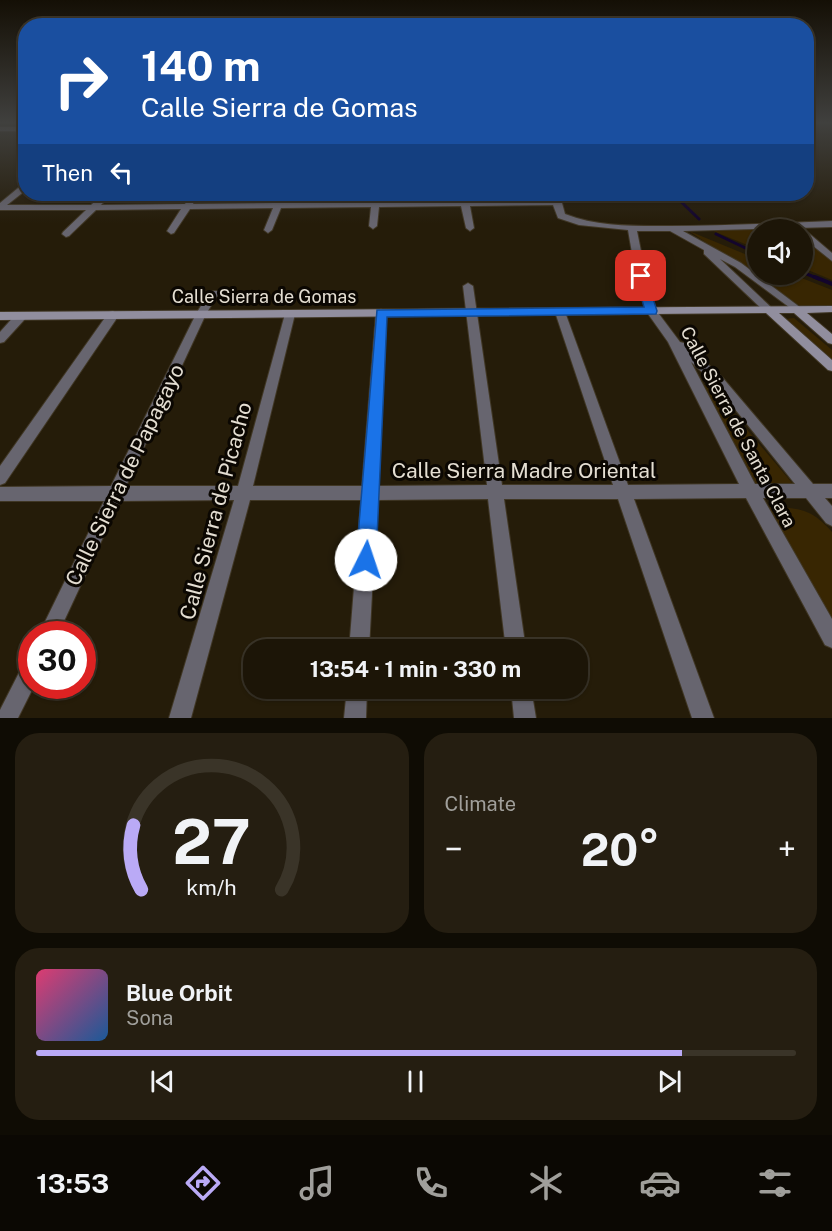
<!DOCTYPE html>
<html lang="en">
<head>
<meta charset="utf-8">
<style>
	:root { --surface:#1c1507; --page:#251e11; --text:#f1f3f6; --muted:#a09f9b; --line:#3a3428; --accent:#baaaf6 }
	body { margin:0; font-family:"Public Sans",sans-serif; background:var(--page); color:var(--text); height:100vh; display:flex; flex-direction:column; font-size:22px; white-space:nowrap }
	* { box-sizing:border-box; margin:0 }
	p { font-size:20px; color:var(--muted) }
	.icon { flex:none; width:33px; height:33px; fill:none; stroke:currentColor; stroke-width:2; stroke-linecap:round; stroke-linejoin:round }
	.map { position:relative; height:718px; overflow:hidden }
	.details { display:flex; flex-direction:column; gap:15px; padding:15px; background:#0f0c04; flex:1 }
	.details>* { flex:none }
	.top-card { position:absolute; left:18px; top:18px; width:796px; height:183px; border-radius:24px; box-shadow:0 2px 4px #0004,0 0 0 2px var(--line); background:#1a4fa0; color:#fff; overflow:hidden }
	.fabs { position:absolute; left:747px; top:219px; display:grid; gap:12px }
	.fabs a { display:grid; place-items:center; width:66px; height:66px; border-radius:50%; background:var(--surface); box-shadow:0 2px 4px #0004,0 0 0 2px var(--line); font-size:30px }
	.speed { position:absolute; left:18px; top:621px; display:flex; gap:12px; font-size:30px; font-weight:700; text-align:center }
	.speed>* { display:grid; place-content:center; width:78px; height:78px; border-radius:50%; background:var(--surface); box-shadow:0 2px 4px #0004,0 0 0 2px var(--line); line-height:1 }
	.speed .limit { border:9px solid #d22; background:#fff; color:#111 }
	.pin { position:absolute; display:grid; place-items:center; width:51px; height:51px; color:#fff; margin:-26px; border-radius:12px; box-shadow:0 3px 9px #0006 }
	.me { position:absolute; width:66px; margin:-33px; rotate:4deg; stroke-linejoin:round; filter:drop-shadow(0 0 4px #0008) }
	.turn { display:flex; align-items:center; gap:21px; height:126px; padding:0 24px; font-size:27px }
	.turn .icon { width:78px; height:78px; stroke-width:2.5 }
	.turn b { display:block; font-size:42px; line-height:51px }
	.then { display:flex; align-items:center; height:57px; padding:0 24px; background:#0003; gap:12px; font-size:22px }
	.big { font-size:45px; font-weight:700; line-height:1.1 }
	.details .card { flex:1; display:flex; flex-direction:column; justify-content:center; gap:9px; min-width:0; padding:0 21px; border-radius:24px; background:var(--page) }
	.details .dial { align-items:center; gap:0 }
	.dial svg { height:156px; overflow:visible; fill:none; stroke:var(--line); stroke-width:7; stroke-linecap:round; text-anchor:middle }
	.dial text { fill:var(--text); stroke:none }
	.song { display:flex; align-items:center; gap:18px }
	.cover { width:72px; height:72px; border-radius:9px; background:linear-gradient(135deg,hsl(340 70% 55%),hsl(210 70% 35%)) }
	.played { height:6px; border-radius:3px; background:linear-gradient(90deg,var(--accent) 85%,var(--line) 85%) }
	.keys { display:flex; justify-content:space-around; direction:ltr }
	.heat { display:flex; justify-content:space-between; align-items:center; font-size:33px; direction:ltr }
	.details .tiles { flex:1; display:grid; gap:15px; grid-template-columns:1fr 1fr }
	.card:last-child { grid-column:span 2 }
	.trip { position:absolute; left:243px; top:639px; width:345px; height:60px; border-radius:24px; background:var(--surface); box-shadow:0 2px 4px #0004,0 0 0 2px var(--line); font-weight:700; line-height:60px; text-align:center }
	.menu { display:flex; height:96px; justify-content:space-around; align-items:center; background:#0b0803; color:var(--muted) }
	.menu .icon { width:42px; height:42px }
	.menu .current { color:var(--accent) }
	.menu b { font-size:27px; color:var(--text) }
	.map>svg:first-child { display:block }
</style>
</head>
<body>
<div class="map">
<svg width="832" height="718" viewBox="0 0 832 718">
	<rect width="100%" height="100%" fill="#251c09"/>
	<path fill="#382602" d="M701,226l88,2 5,1 -36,1 -1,19z
		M689,231l68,28 1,15 36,1 38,15v18h-29z
		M802,236l30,23v21l-29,-12z
		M794,318l38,32v20l-56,-50z
		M704,385l7,2 88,104 -47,-3 -55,-102z
		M772,506c29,3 40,3 60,26v90l-68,-109z"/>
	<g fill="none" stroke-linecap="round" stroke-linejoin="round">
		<path stroke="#13052c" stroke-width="3" d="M673,194l26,25
			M716,234l42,20
			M802,272l17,7"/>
		<path stroke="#13052c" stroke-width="4" d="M815,277l17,7"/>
		<g stroke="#403725" stroke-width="2">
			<path id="street" d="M0,127h26v4h-26z
				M23,184h3v6l-19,15h84l12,-11h8l-10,11 84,-1 6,-10h8l-6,10 82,-1 4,-9h8l-4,9 88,-1 1,-8h8l-1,8 82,-1 -2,-7h8l2,7h82l-2,-7h8l5,9 3,11c33,13 70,12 105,12 54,0 108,-3 162,-5v6l-149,4 58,32 60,45 1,2 -5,3 -62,-46 -15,-8 54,51 -5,3 -4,-1 -61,-58v-4l-34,-19h-33l9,45 10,34 24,32 4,1 38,34 91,107h19v14h-7l7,8v20l-6,-3 -20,-25h-43l69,121v29l-7,-3 -79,-147 -112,1 80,219h-22l-74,-219h-114l22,151h-20l-18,-151 -111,1 -8,150h-20l12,-150h-111l-59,218h-22l65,-218 -114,1 -62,133h-19l65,-133h-104v-14l111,-1 85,-172 14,-23h8l1,2 -13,21 -80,172h112l47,-172 5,-4 5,4 -42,172h109l14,-173 5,-4 5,4 -9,173 110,-1 -24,-199 5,-3 5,3 29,199h111l-58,-173 5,-4 5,4 63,173 111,-1 -71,-142 -22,-31 -10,-35 -8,-46 -49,-5 -21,-7 -5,-13 -83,1 4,22 -4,3 -4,-3 -5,-22 -82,1 -2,19 -4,3 -4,-3 2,-19 -90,1 -9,22 -4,3 -4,-3 9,-22 -83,1 -16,24 -3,1 -4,-3 14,-22 -85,1 -27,26 -3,1 -4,-3 1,-2 23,-22h-86v-7zM691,362l23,21 81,101h-40z
				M802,229l3,1 27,23v8l-30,-24z
				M113,311l5,4 -1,3 -112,165 -5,2v-19l109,-154z
				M21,312l4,1 1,3 -1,3 -21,23 -4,1v-11l17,-19z
				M32,658v28h2l-16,32h-18v-8l25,-49z
				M347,688h20l-1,30h-22z
				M511,688h20l5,30h-22z"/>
		</g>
		<g stroke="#403725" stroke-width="2">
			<path id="secondary" d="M832,306v6l-25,1 25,21v10l-4,-1 -34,-30h-15l53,47v11l-4,-1 -62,-57 -766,7v-8z"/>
		</g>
		<use href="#street" fill="#67656f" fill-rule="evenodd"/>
		<use href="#secondary" fill="#918e9e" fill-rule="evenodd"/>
	</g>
	<linearGradient id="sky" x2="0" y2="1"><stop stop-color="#140f05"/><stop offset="0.55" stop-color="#40403e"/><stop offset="1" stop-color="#40403e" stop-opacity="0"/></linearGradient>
	<rect width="832" height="223" fill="url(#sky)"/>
	<path fill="#1a73e8" stroke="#114b97" stroke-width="1.5" d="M641,273l5,3 11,35 -1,3 -269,3 -11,243 -3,7 -7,3 -7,-3 -3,-7 21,-250 267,-3 -9,-31z"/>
	<g text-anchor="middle" stroke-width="6" stroke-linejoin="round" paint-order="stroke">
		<g font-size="18" fill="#e4ded2" stroke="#0b0702">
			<text x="264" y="303">Calle Sierra de Gomas</text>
			<text transform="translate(738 427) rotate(62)" y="6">Calle Sierra de Santa Clara</text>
		</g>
		<g font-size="21" fill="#e4ded2" stroke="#0b0702">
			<text x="524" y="478">Calle Sierra Madre Oriental</text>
			<text transform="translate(125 475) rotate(-64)" y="7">Calle Sierra de Papagayo</text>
			<text transform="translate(216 511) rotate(-75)" y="7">Calle Sierra de Picacho</text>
		</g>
	</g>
</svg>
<div class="fabs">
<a><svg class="icon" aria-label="sound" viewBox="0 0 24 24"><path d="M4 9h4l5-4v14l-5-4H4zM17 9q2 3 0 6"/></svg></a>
</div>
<div class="speed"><div class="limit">30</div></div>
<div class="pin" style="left:641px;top:276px;background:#d93025"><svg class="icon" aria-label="arrive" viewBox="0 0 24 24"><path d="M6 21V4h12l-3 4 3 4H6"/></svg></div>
<svg class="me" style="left:366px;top:560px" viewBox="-20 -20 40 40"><circle r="19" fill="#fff"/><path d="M0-13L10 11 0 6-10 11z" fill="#1a73e8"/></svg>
<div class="trip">13:54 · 1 min · 330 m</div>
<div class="top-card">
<div class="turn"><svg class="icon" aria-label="right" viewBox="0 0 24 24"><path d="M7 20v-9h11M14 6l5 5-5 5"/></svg><div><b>140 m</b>Calle Sierra de Gomas</div></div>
<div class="then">Then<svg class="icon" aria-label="left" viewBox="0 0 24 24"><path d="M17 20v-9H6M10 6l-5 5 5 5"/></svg></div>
</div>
</div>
<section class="details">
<div class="tiles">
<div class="card dial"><svg viewBox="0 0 100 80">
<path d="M14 69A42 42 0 1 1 86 69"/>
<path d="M14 69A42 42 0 0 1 10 36" stroke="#baaaf6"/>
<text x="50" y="56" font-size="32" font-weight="700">27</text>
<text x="50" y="72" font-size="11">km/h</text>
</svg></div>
<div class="card"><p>Climate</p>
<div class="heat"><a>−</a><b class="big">20°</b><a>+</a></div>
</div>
<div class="card">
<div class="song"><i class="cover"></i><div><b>Blue Orbit</b><p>Sona</p></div></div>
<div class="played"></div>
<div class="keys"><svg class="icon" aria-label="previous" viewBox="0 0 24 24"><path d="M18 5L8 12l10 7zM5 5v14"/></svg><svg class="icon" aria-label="pause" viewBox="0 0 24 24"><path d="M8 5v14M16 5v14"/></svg><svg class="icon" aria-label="next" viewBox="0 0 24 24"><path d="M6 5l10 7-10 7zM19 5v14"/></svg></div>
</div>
</div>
</section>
<nav class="menu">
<b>13:53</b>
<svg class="icon current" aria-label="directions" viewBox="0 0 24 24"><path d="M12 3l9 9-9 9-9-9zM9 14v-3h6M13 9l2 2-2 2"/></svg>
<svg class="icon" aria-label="music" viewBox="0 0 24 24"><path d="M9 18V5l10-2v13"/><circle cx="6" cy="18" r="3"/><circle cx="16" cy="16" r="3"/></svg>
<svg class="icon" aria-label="phone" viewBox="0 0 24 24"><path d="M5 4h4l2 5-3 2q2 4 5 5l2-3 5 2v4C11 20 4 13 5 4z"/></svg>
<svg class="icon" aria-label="climate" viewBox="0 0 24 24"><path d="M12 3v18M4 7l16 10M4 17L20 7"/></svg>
<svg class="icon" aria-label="car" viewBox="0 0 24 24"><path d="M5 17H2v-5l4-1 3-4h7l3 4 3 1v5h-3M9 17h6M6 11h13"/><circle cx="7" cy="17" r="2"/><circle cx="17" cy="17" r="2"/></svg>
<svg class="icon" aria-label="filters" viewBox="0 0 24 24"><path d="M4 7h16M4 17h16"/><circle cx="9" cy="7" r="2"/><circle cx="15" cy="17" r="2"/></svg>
</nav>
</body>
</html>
